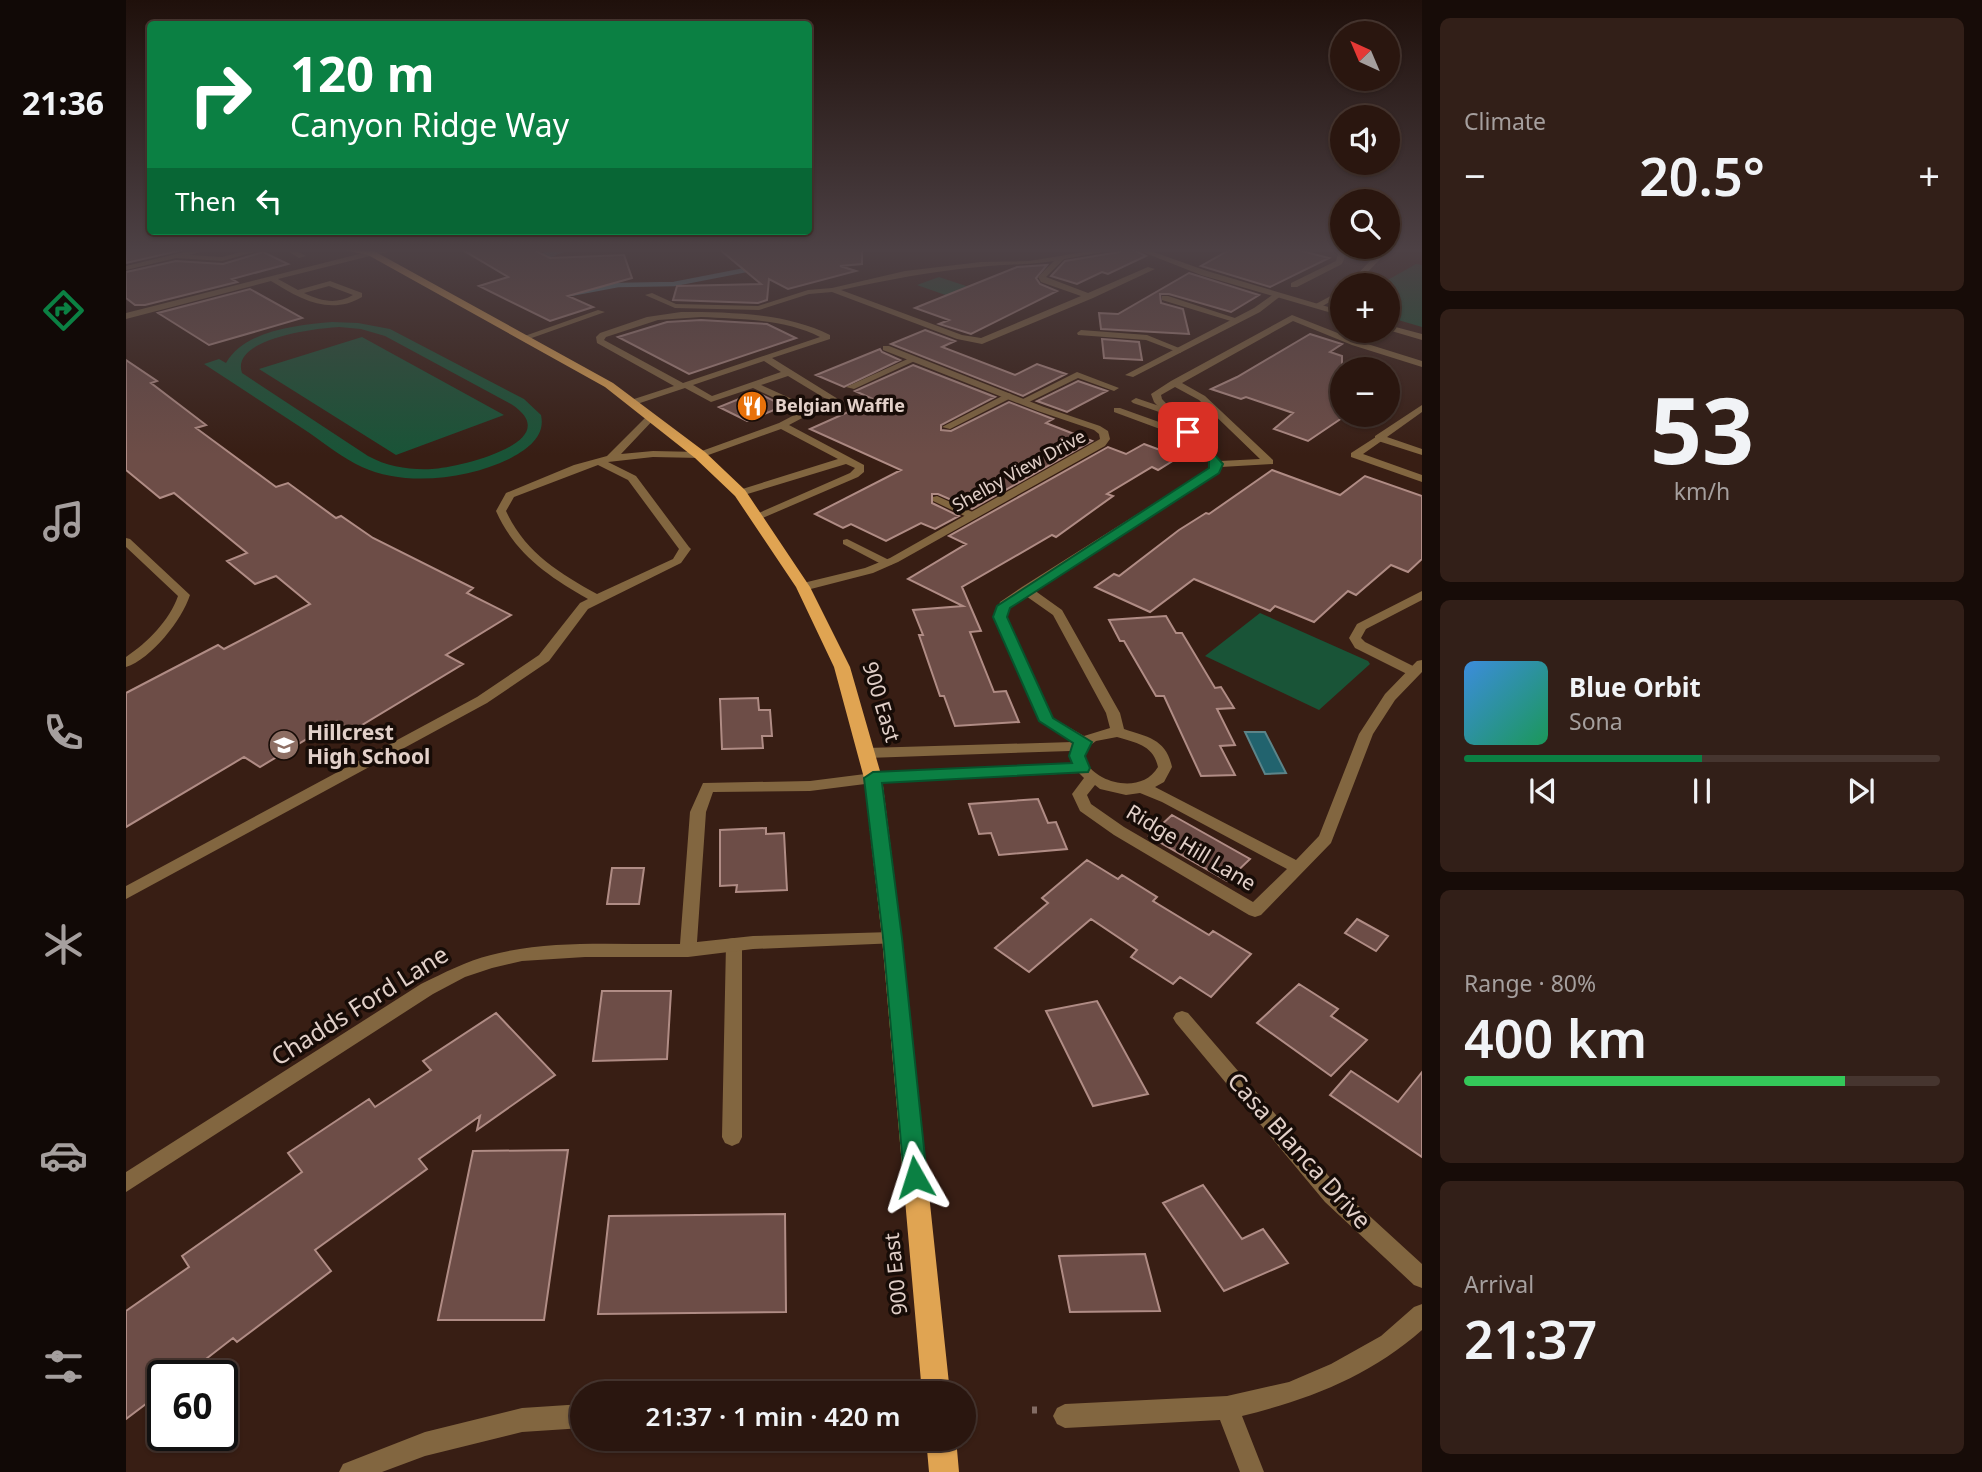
<!DOCTYPE html>
<html lang="en">
<head>
<meta charset="utf-8">
<style>
	:root { --surface:#2a160f; --page:#321f18; --text:#f1f3f6; --muted:#a59f9e; --line:#46352f; --accent:#0b8043 }
	body { margin:0; font-family:"Noto Sans",sans-serif; background:var(--page); color:var(--text); height:100vh; display:flex; flex-direction:column; font-size:26px; white-space:nowrap }
	* { box-sizing:border-box; margin:0 }
	p { font-size:23px; color:var(--muted) }
	.icon { flex:none; width:38px; height:38px; fill:none; stroke:currentColor; stroke-width:2; stroke-linecap:round; stroke-linejoin:round }
	.map { position:relative; flex:1; overflow:hidden }
	.details { display:flex; flex-direction:column; gap:18px; padding:18px; background:#170c08; width:560px }
	.details>* { flex:none }
	.guide { position:absolute; left:21px; top:21px; width:665px; height:214px; border-radius:7px; box-shadow:0 2px 5px #0004,0 0 0 2px var(--line); background:#0b8043; color:#fff; overflow:hidden }
	.needle { width:46px; rotate:316deg }
	.tools { position:absolute; left:1204px; top:21px; display:grid; gap:14px }
	.tools a { display:grid; place-items:center; width:70px; height:70px; border-radius:50%; background:var(--surface); box-shadow:0 2px 5px #0004,0 0 0 2px var(--line); font-size:35px }
	.speed { position:absolute; left:21px; top:1360px; display:flex; gap:14px; font-size:35px; font-weight:700; text-align:center }
	.speed>* { display:grid; place-content:center; width:91px; height:91px; border-radius:50%; background:var(--surface); box-shadow:0 2px 5px #0004,0 0 0 2px var(--line); line-height:1 }
	.speed .limit { border:4px solid #111; border-radius:10px; background:#fff; color:#111 }
	.pin { position:absolute; display:grid; place-items:center; width:60px; height:60px; color:#fff; margin:-30px; border-radius:14px; box-shadow:0 4px 10px #0006 }
	.me { position:absolute; width:77px; margin:-38px; rotate:354deg; stroke-linejoin:round; filter:drop-shadow(0 0 5px #0008) }
	.turn { display:flex; align-items:center; gap:24px; height:147px; padding:0 28px; font-size:32px }
	.turn .icon { width:91px; height:91px; stroke-width:2.5 }
	.turn b { display:block; font-size:49px; line-height:60px }
	.then { display:flex; align-items:center; height:66px; padding:0 28px; background:#0003; gap:14px; font-size:26px }
	.big { font-size:52px; font-weight:600; line-height:1.1 }
	.details .card { flex:1; display:flex; flex-direction:column; justify-content:center; gap:10px; min-width:0; padding:0 24px; border-radius:10px; background:var(--page) }
	.details .dial { align-items:center; gap:0 }
	.dial b { font-size:91px; line-height:1 }
	.song { display:flex; align-items:center; gap:21px }
	.cover { width:84px; height:84px; border-radius:10px; background:linear-gradient(135deg,hsl(210 70% 55%),hsl(150 70% 35%)) }
	.played { height:7px; border-radius:4px; background:linear-gradient(90deg,var(--accent) 50%,var(--line) 50%) }
	.keys { display:flex; justify-content:space-around; direction:ltr }
	.heat { display:flex; justify-content:space-between; align-items:center; font-size:38px; direction:ltr }
	.charge { height:10px; border-radius:5px; background:linear-gradient(90deg,#34c759 80%,var(--line) 0) }
	.trip { position:absolute; left:444px; top:1381px; width:406px; height:70px; border-radius:35px; background:var(--surface); box-shadow:0 2px 5px #0004,0 0 0 2px var(--line); font-weight:600; line-height:70px; text-align:center }
	main { display:flex; flex:1; min-height:0 }
	.tab-bar { display:flex; flex-direction:column; width:126px; justify-content:space-around; align-items:center; background:#110906; color:var(--muted) }
	.tab-bar .icon { width:49px; height:49px }
	.tab-bar .active { color:var(--accent) }
	.tab-bar b { font-size:32px; color:var(--text) }
	.map>svg:first-child { display:block }
</style>
</head>
<body>
<main>
<nav class="tab-bar">
<b>21:36</b>
<svg class="icon active" aria-label="directions" viewBox="0 0 24 24"><path d="M12 3l9 9-9 9-9-9zM9 14v-3h6M13 9l2 2-2 2"/></svg>
<svg class="icon" aria-label="music" viewBox="0 0 24 24"><path d="M9 18V5l10-2v13"/><circle cx="6" cy="18" r="3"/><circle cx="16" cy="16" r="3"/></svg>
<svg class="icon" aria-label="phone" viewBox="0 0 24 24"><path d="M5 4h4l2 5-3 2q2 4 5 5l2-3 5 2v4C11 20 4 13 5 4z"/></svg>
<svg class="icon" aria-label="climate" viewBox="0 0 24 24"><path d="M12 3v18M4 7l16 10M4 17L20 7"/></svg>
<svg class="icon" aria-label="car" viewBox="0 0 24 24"><path d="M5 17H2v-5l4-1 3-4h7l3 4 3 1v5h-3M9 17h6M6 11h13"/><circle cx="7" cy="17" r="2"/><circle cx="17" cy="17" r="2"/></svg>
<svg class="icon" aria-label="filters" viewBox="0 0 24 24"><path d="M4 7h16M4 17h16"/><circle cx="9" cy="7" r="2"/><circle cx="15" cy="17" r="2"/></svg>
</nav>
<div class="map">
<svg width="1296" height="1472" viewBox="0 0 1296 1472">
	<rect width="100%" height="100%" fill="#381e14"/>
	<path fill="#195437" fill-rule="evenodd" d="M1290,264l6,1v62l-34,-10v-32h-9z
		M813,277l54,18 -22,9 -54,-19z
		M206,322l26,1 32,6 134,70 17,16c5,22 -15,35 -32,44 -41,20 -104,28 -147,8 -19,-9 -37,-23 -54,-35 -35,-23 -69,-45 -104,-68l15,-5 7,4c19,-33 72,-38 106,-41zM213,327l22,2 24,7 126,68c59,38 -55,64 -79,65 -22,1 -44,-2 -64,-13l-126,-83c-12,-35 76,-45 97,-46z
		M236,337l142,78 -108,40 -137,-86z
		M1134,613l108,48 2,3 -51,46 -114,-54z"/>
	<path fill="#22636e" stroke="#5c8489" stroke-width="2" d="M1119,732h20l21,41 -21,1z"/>
	<g fill="none" stroke-linecap="round" stroke-linejoin="round">
		<path stroke="#5c8489" stroke-width="4.5" d="M439,295l53,-10 56,-1 77,-15"/>
		<path fill="#22636e" fill-rule="evenodd" d="M426,249h19l-39,16 -5,1 -7,-4z"/>
	</g>
	<path fill="#6d4d47" stroke="#b08c85" stroke-width="2" d="M0,249h61l-61,14z
		M335,249h71l18,9 74,-3 8,23 -64,18 25,11 -43,14 -71,-35 29,-9z
		M593,249h143v15l-22,2 16,5 -68,18 -19,-10 -2,21 -9,3 -85,-3 4,-14 84,-2z
		M996,249h10l14,7 -38,18 -6,-2 -25,12 -26,-8 14,-15 54,-9z
		M1105,249h63l35,9 -59,29 -69,-21z
		M137,252l25,12 -56,15 5,3 -92,23h-10l-9,-7v-26l50,-11 47,3z
		M921,265l-11,13 4,6 17,7 -86,43 -32,-10 10,-4 -34,-12 102,-41z
		M1063,273l70,22 -28,17 -62,-18h-9l1,9 22,6 6,25 -88,-5 -2,-16 19,1z
		M124,289l52,29 -93,27 -51,-32z
		M575,320l66,4 29,14 -107,36 -71,-37 49,-15z
		M799,330l30,11 -13,6 73,28 22,-11 29,10 -43,22 -132,-52z
		M1184,334l32,10 -12,8 12,4v62l-34,23 -34,-12 19,-16 -47,-16 -5,2 -30,-10 26,-12z
		M976,339l37,3 3,18 -38,-2z
		M754,349l2,3 18,8 -56,27 -28,-12z
		M0,360l31,21 -6,2 55,42 -10,3 80,59 12,-4 48,35 5,-2 32,22 100,50 -6,5 44,22 -65,40 17,9 -111,67 -15,-10 -77,46 -16,-10 -118,70v-134l92,-48 6,4 86,-45 -34,-28 -21,8 -28,-23 20,-8 -73,-60 -14,5 -34,-28z
		M787,365l82,32 -54,28v5l10,1 58,-29 44,17 -7,4 46,18 -120,68 -34,-15h-6v9l27,13 -24,13 -14,-6 -35,18 -35,-17 -8,4 -28,-14 86,-44 -91,-41 65,-29 -20,-9z
		M952,381l29,10 -40,21 -30,-11z
		M630,392l28,14 -37,15 -28,-14z
		M1018,444l35,13 -21,13 -6,-3 -45,27 6,2 -57,41 -4,-2 -90,52 19,44 -11,1 24,60 12,-1 13,31 -64,4 -11,-30h-4l-21,-61h4l-10,-25 50,-4 -55,-27 58,-35 -17,-8 159,-89 18,7z
		M1146,470l68,25 25,-19 57,20v63l-14,13 -17,-7 -35,30 -8,-4 -34,31 -39,-16 -5,5 -76,-32 -44,33 -55,-25 19,-13 5,2 60,-46 27,-17 3,1z
		M1040,616l10,17h6l33,55 6,-1 13,21 -17,1 18,36 -15,1 15,29 -34,1 -37,-80h-8l-32,-55h-4l-11,-21z
		M632,698l1,12h11l2,26h-10l1,12 -41,1 -2,-50z
		M912,799l10,24 8,-1 11,27 -68,6 -8,-22 -12,1 -10,-30z
		M1046,815l78,44 -23,22 -78,-45z
		M640,828v6l18,-1 3,57 -51,2 1,-7 -17,1v-56z
		M961,860l31,19 4,-4 35,22 -4,4 56,34 4,-4 38,23 -40,43 -31,-20 -7,7 -42,-27 6,-7 -46,-31 -62,53 -34,-24 53,-45 -6,-5z
		M486,868h32l-5,36h-32z
		M1231,919l31,17 -12,15 -31,-18z
		M1173,984l39,25 -7,7 36,24 -36,36 -74,-53z
		M476,991h69l-4,68 -74,2z
		M971,1001l51,93 -55,12 -47,-95z
		M370,1013l59,62 -78,55 3,-14 -61,43 8,10 -112,81 16,21 -94,71 -4,-4 -49,38h-21v15l-37,28v-108l63,-44 -7,-11 120,-84 -14,-19 81,-54 6,8 56,-37 -8,-9z
		M1225,1071l47,31 24,-30v85l-92,-62z
		M442,1150l-24,170h-106l35,-169z
		M1077,1185l39,54 21,-10 25,34 -64,28 -61,-88z
		M659,1214l1,98 -188,2 11,-98z
		M1019,1254l15,57 -90,1 -11,-56z"/>
	<g fill="none" stroke-linecap="round" stroke-linejoin="round">
		<path stroke="#836c64" stroke-width="7" stroke-dasharray="5 8" stroke-linecap="butt" d="M906,1410h11"/>
		<path fill="#826640" fill-rule="evenodd" d="M71,249h12l-19,6 32,2 31,-8h12l-43,12 -46,-3 -50,12v-4z
			M158,249h9l13,7 -7,2z
			M245,251l4,2 -1,2 -96,24 20,11 32,-9 32,12v4c-32,19 -62,2 -91,-16l-145,38v-6zM203,286l24,9c-17,10 -32,6 -49,-2z
			M1213,251l7,2 -4,11 -45,23h-6v-4l45,-22z
			M1036,296h6l73,24 -7,2 -72,-22z
			M472,310l7,2 -79,28 -7,-2z
			M555,312c49,0 105,1 149,23v4l-58,19 66,41 -49,26 75,40v7l-6,5 -100,43 -4,-1v-4l96,-42 5,-5 -9,-4 -102,31h-8v-4l102,-32 -57,-30 -81,29 -47,-1 -45,5 28,14 53,71 2,2 -10,14 -93,46 -39,52 -62,42 -361,196v-13l351,-189 62,-42 41,-52 8,-4c-40,-23 -73,-45 -92,-88l10,-18 68,-28 33,-9 41,-41 8,2 -35,37 32,-3 46,1 80,-29 23,-12 -49,-23 -42,14 -26,-14 -48,16h-6v-4l43,-14 -77,-43 -1,-6 4,-4 47,-16zM575,317c38,2 84,2 119,20l-137,46 -79,-43 2,-3 52,-17zM638,361l17,11 -69,24 -19,-11zM662,376l38,23 -16,8 -49,-22zM472,465l30,15 51,69 -6,10 -76,35c-38,-21 -72,-42 -91,-83l8,-14z
			M955,330l66,5 37,15 -4,3 -34,-13 -68,-5 -1,-2z
			M786,357l7,2 -65,30 -8,-2z
			M951,372l42,16 -5,3 -36,-13 -53,26 -8,-2z
			M882,393l3,1v4l-61,31 -8,-2z
			M1010,398l35,12 2,2 -5,3 -35,-12 -2,-2z
			M988,408h6l39,14 15,-6 5,3 -19,10 -46,-17z
			M1253,435l5,3 -1,2 -20,14 59,21v7l-71,-25v-4z
			M811,496l40,18 2,2 -6,3 -4,-1 -36,-17v-4z
			M0,538l4,1 60,56c-8,25 -39,64 -64,72v-10c22,-15 43,-36 52,-61l-52,-49z
			M721,539l44,22 2,2 -2,2h-8l-40,-21v-4z
			M1296,591v9l-56,29 -5,9 4,4 52,26 2,3 -2,3h-10l-52,-26 -6,-10 8,-14z
			M608,938l6,1 2,5v193l-3,6 -7,3 -7,-3 -3,-6 4,-193 2,-5z"/>
		<path fill="#826640" fill-rule="evenodd" d="M977,249h16l-55,10 -18,18 42,16 60,-26 7,2 -62,29 -111,46 -25,-5 -125,-47 -23,2 -50,16 -84,-2 -30,-13 7,-2 24,11 82,2 50,-16 24,-2 73,-17 76,-9 48,-1zM928,261l-16,16 3,5 40,14 -100,42 -19,-3 -121,-45c46,-10 91,-19 138,-23 25,-3 50,-2 75,-6z
			M1208,249l41,7 7,-7h8l-35,36h-8l24,-25 -32,-5z
			M1216,290v5l-23,13 -7,-2z
			M1149,293l7,2 -22,17 -127,65 -8,-2 129,-67z
			M1166,315l66,26 64,20v6l-70,-22 -59,-24 -111,62 23,13 68,64v4l-52,3 -3,5 -184,118 28,20 58,103 4,16c24,8 42,10 48,38l-8,15 -9,5 141,73 23,-24 40,-102 26,-40 32,-33 5,-1v12l-27,28 -22,34 -42,109 -70,72 -6,2 -6,-2 -135,-80 -34,-24 -8,-17 12,-16 -5,-5 -206,10 -63,8 -97,1 -7,20 -9,130 56,-6 139,-4 6,1 2,5 -2,5 -145,6 -65,8h-103l-63,4 -30,7 -27,9 -32,17 -307,198v-20l295,-188c23,-11 45,-23 70,-29 61,-16 126,-10 189,-11l10,-132 13,-29 107,-2 63,-8 199,-9 -2,-13 -203,7 -7,-5 7,-5 206,-6 -33,-21 -46,-104 6,-15 22,-15 188,-119v-6l-56,-60 -3,-8 20,-13zM1049,387l24,13 61,59 -40,2 -58,-62 -1,-4zM900,596l27,19 53,98 4,15 -26,8 -31,-18 -47,-101 4,-10zM991,737c20,6 36,8 41,30 -20,34 -81,9 -73,-18l11,-8zM969,785l5,4 26,6 14,-2 22,9 125,67 -34,33 -129,-75 -33,-23 -4,-9z
			M757,346h6l155,61 56,19 8,5 2,8 -5,7 -207,116 -25,11 -70,18 -4,-1 -2,-3 2,-3 66,-16 25,-10 210,-119 -1,-5 -5,-4 -56,-19 -155,-61z
			M1296,405v7l-35,25 35,12v6l-47,-15v-4z
			M1056,1011l6,2 151,175 83,76v24l-8,-3 -89,-83 -149,-179 -3,-5 3,-5z
			M1296,1304v26c-52,46 -114,70 -180,86l22,56h-24l-20,-52 -155,8 -8,-4 -4,-8 4,-8 8,-4 162,-8 62,-14 42,-18 50,-28 33,-29z"/>
		<path fill="#826640" fill-rule="evenodd" d="M260,249h19l-34,6 -4,-2z
			M1009,249h10l62,22 135,40v5l-141,-41z
			M1262,325l34,9v6l-34,-10z
			M457,1404v24l-61,4 -97,24 -43,16h-43l4,-8 82,-32 97,-24z"/>
		<path fill="#e0a452" fill-rule="evenodd" d="M213,249l35,2 239,132 92,69 40,38 65,97 40,80 32,111 20,160 48,455h-28l-40,-455 -18,-160 -30,-111 -38,-80 -61,-91 -40,-38 -90,-71 -237,-132z
			M800,1438h30l3,34h-30z"/>
	</g>
	<linearGradient id="sky" x2="0" y2="1"><stop stop-color="#1f100b"/><stop offset="0.55" stop-color="#4d4145"/><stop offset="1" stop-color="#4d4145" stop-opacity="0"/></linearGradient>
	<rect width="1296" height="455" fill="url(#sky)"/>
	<path fill="#0b8043" stroke="#07532c" stroke-width="2" d="M1058,430h8l31,34 -4,9 -209,135 -3,9 46,101 39,24 -7,14 5,12 -2,4 -206,11 20,155 25,239 -4,7 -8,3 -8,-3 -3,-7 -21,-239 -19,-160 9,-6 199,-9 -3,-7 4,-13 -34,-22 -46,-104 4,-11 212,-138v-7l-25,-26z"/>
	<defs>
		<g id="restaurant-disc" transform="scale(1.575)"><circle r="9.5" fill="#e8710a" stroke="#170c07"/><path d="M-5-6h1v4h1v-4h1v4h1v-4h1v5L-1.5 .5V6h-2V.5L-5-1ZM5-6V6H3V1.5H1.5Q1.5-4 5-6Z" fill="#fff"/></g>
		<g id="school-disc" transform="scale(1.575)"><circle r="9.5" fill="#8d6e63" stroke="#170c07"/><path d="M0-5L7-2L0 1L-7-2ZM-4 1L0 2.5L4 1V4Q0 6-4 4Z" fill="#fff"/></g>
	</defs>
	<g fill-rule="evenodd">
		<use href="#restaurant-disc" x="626" y="406"/>
		<use href="#school-disc" x="158" y="745"/>
	</g>
	<g text-anchor="middle" stroke-width="7" stroke-linejoin="round" paint-order="stroke">
		<g font-size="18" font-weight="bold" fill="#e2d0c9" stroke="#170c07" text-anchor="start">
			<text x="649" y="412">Belgian Waffle</text>
		</g>
		<g font-size="18" fill="#e2d0c9" stroke="#170c07">
			<text transform="translate(893 471) rotate(-29)" y="6">Shelby View Drive</text>
		</g>
		<g font-size="21" fill="#e2d0c9" stroke="#170c07">
			<text transform="translate(755 702) rotate(73)" y="7">900 East</text>
			<text transform="translate(1065 848) rotate(31)" y="7">Ridge Hill Lane</text>
			<text transform="translate(770 1274) rotate(-96)" y="7">900 East</text>
		</g>
		<g font-size="21" font-weight="bold" fill="#e2d0c9" stroke="#170c07" text-anchor="start">
			<text x="181" y="740">Hillcrest<tspan x="181" dy="24">High School</tspan></text>
		</g>
		<g font-size="24" fill="#e2d0c9" stroke="#170c07">
			<text transform="translate(234 1006) rotate(-32)" y="8">Chadds Ford Lane</text>
			<text transform="translate(1173 1151) rotate(48)" y="8">Casa Blanca Drive</text>
		</g>
	</g>
</svg>
<div class="tools">
<a><svg class="needle" viewBox="-14 -14 28 28"><path d="M0-13l5 13h-10z" fill="#e53935"/><path d="M0 13l5-13h-10z" fill="#a59f9e"/></svg></a>
<a><svg class="icon" aria-label="sound" viewBox="0 0 24 24"><path d="M4 9h4l5-4v14l-5-4H4zM17 9q2 3 0 6"/></svg></a>
<a><svg class="icon" aria-label="search" viewBox="0 0 24 24"><circle cx="10" cy="10" r="6"/><path d="M15 15l6 6"/></svg></a>
<a>+</a>
<a>−</a>
</div>
<div class="speed"><div class="limit">60</div></div>
<div class="pin" style="left:1062px;top:432px;background:#d93025"><svg class="icon" aria-label="arrive" viewBox="0 0 24 24"><path d="M6 21V4h12l-3 4 3 4H6"/></svg></div>
<svg class="me" style="left:789px;top:1177px" viewBox="-20 -20 40 40"><path d="M0-17L14 15 0 8-14 15z" fill="#0b8043" stroke="#fff" stroke-width="4"/></svg>
<div class="trip">21:37 · 1 min · 420 m</div>
<div class="guide">
<div class="turn"><svg class="icon" aria-label="right" viewBox="0 0 24 24"><path d="M7 20v-9h11M14 6l5 5-5 5"/></svg><div><b>120 m</b>Canyon Ridge Way</div></div>
<div class="then">Then<svg class="icon" aria-label="left" viewBox="0 0 24 24"><path d="M17 20v-9H6M10 6l-5 5 5 5"/></svg></div>
</div>
</div>
<section class="details">
<div class="card"><p>Climate</p>
<div class="heat"><a>−</a><b class="big">20.5°</b><a>+</a></div>
</div>
<div class="card dial"><b>53</b><p>km/h</p></div>
<div class="card">
<div class="song"><i class="cover"></i><div><b>Blue Orbit</b><p>Sona</p></div></div>
<div class="played"></div>
<div class="keys"><svg class="icon" aria-label="previous" viewBox="0 0 24 24"><path d="M18 5L8 12l10 7zM5 5v14"/></svg><svg class="icon" aria-label="pause" viewBox="0 0 24 24"><path d="M8 5v14M16 5v14"/></svg><svg class="icon" aria-label="next" viewBox="0 0 24 24"><path d="M6 5l10 7-10 7zM19 5v14"/></svg></div>
</div>
<div class="card"><p>Range · 80%</p><b class="big">400 km</b><div class="charge"></div></div>
<div class="card"><p>Arrival</p><b class="big">21:37</b></div>
</section>
</main>
</body>
</html>
